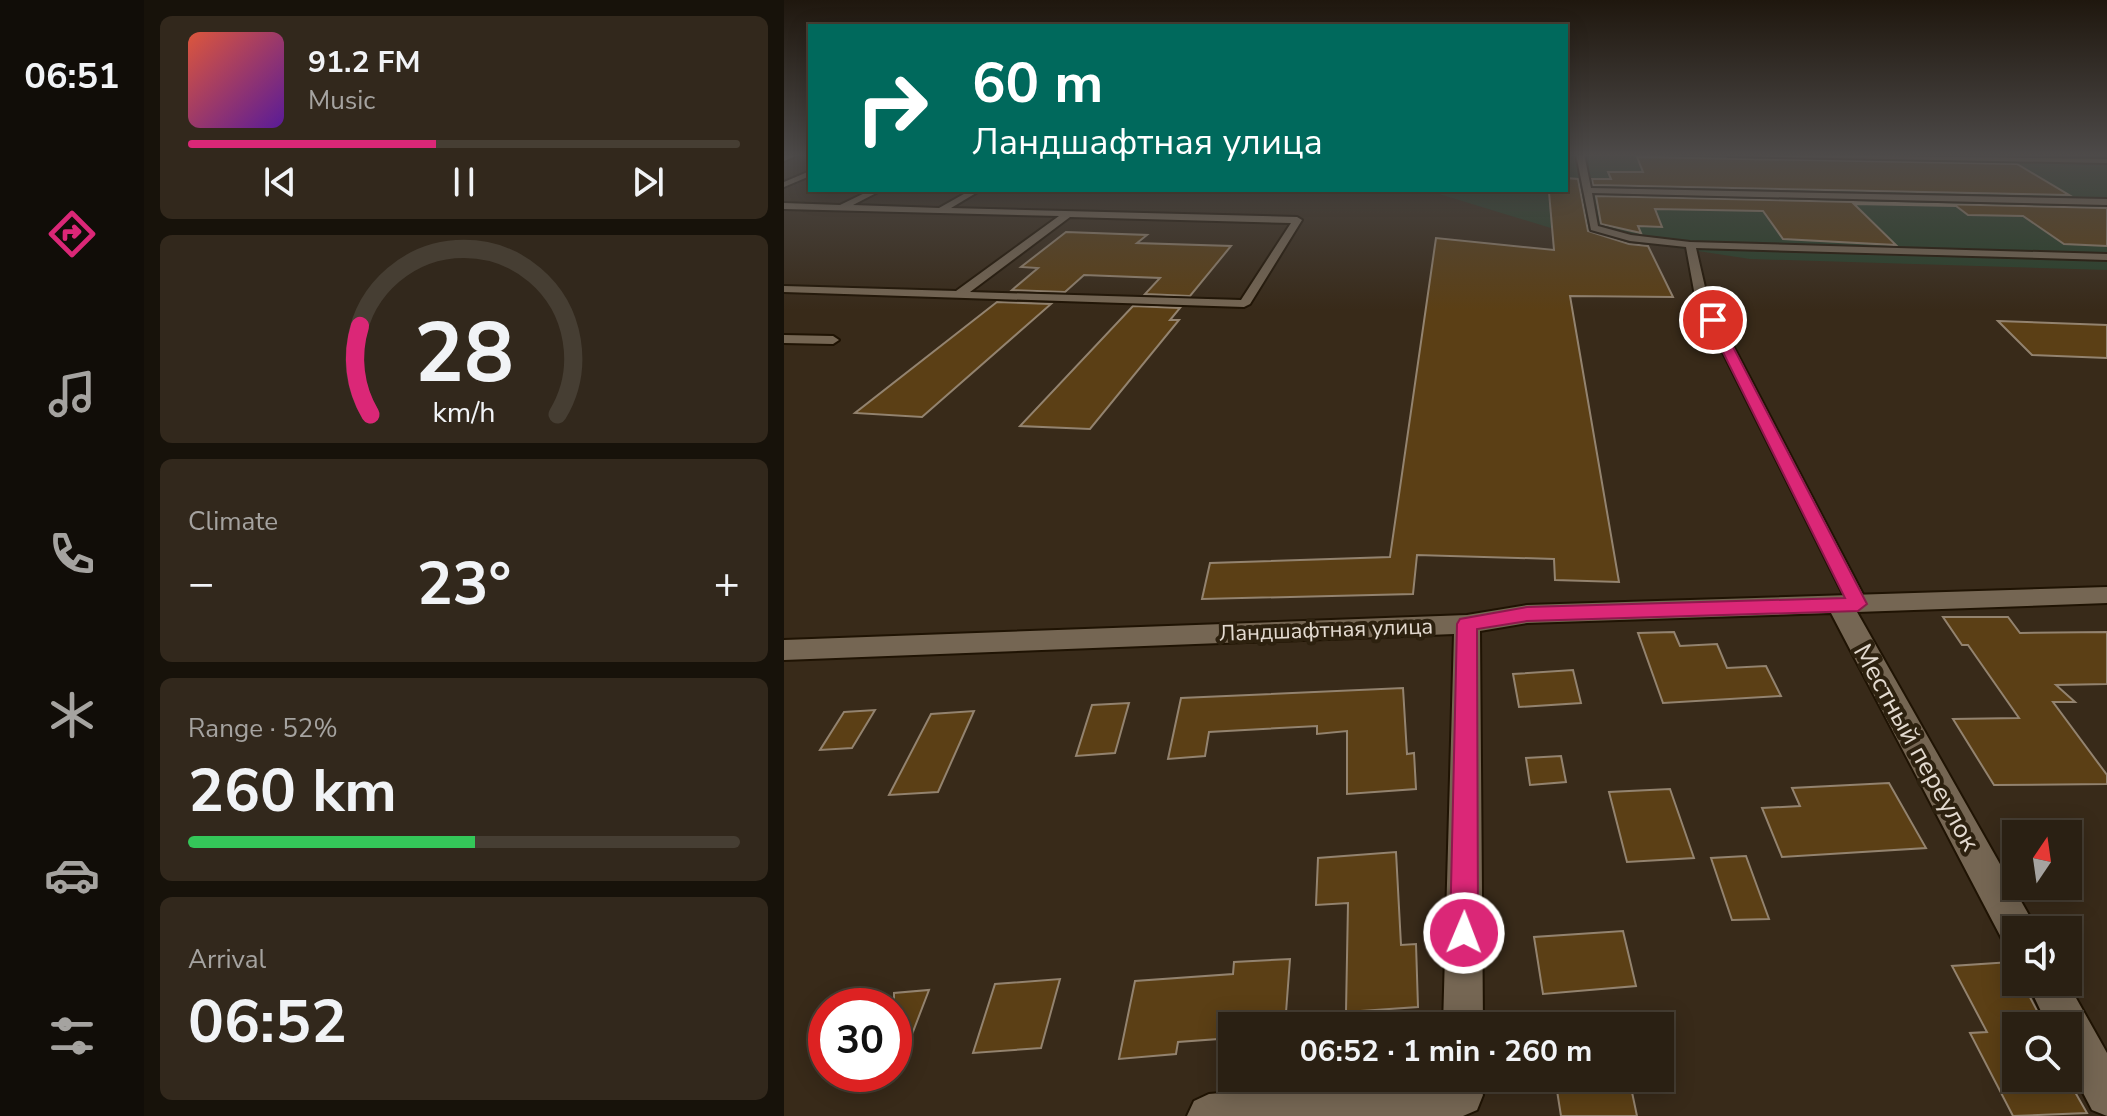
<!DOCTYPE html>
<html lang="en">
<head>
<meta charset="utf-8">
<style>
	:root { --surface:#2a2013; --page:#32281c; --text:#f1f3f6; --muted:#a5a3a0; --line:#463e33; --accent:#db2777 }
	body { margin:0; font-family:"Nunito Sans",sans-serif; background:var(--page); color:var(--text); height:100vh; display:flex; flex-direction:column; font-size:30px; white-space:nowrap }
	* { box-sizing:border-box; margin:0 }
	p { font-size:26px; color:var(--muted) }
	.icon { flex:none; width:44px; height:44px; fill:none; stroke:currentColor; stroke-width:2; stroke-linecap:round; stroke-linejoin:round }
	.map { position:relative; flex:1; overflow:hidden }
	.side { display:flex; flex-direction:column; gap:16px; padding:16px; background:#17120a; width:640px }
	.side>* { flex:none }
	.hud { position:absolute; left:24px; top:24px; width:760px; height:168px; border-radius:0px; box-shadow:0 4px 20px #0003,0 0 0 2px var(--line); background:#00695c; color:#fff; overflow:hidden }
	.needle { width:52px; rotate:13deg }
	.controls { position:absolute; left:1218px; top:820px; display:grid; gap:16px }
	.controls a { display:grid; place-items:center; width:80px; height:80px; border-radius:0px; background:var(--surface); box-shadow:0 4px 20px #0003,0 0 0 2px var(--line); font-size:40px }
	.speed { position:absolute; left:24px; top:988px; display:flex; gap:16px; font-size:40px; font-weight:700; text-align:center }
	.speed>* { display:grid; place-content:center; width:104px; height:104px; border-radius:50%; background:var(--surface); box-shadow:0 4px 20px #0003,0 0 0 2px var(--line); line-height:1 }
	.speed .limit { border:12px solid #d22; background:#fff; color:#111 }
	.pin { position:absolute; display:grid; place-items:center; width:68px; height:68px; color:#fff; margin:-34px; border:4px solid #fff; border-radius:50%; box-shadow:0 2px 8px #0007 }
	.me { position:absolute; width:88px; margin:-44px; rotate:1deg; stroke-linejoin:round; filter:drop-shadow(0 0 6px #0008) }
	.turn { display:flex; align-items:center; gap:28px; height:168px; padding:0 32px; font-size:36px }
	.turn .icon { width:104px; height:104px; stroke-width:2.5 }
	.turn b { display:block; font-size:56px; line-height:68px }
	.big { font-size:60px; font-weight:700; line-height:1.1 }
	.side .card { flex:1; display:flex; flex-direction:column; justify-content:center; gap:12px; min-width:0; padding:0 28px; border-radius:12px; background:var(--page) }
	.side .dial { align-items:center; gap:0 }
	.dial svg { height:208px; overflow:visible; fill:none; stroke:var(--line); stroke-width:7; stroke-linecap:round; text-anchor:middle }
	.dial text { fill:var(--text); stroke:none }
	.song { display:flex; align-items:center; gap:24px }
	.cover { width:96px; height:96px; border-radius:12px; background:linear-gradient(135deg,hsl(10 70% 55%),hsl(270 70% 35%)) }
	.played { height:8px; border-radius:4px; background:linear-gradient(90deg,var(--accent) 45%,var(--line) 45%) }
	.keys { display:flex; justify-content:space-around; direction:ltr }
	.heat { display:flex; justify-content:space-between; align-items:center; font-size:44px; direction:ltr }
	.charge { height:12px; border-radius:6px; background:linear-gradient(90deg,#34c759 52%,var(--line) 0) }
	.trip { position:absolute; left:434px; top:1012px; width:456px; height:80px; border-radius:0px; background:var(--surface); box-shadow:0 4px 20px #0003,0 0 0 2px var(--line); font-weight:700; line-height:80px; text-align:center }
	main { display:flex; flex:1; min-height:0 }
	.tabs { display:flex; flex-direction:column; width:144px; justify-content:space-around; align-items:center; background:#110d08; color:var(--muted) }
	.tabs .icon { width:56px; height:56px }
	.tabs .active { color:var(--accent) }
	.tabs b { font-size:36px; color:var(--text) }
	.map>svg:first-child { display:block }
</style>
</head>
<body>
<main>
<nav class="tabs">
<b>06:51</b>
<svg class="icon active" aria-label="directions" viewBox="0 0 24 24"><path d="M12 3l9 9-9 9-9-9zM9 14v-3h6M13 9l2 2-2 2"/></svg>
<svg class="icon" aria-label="music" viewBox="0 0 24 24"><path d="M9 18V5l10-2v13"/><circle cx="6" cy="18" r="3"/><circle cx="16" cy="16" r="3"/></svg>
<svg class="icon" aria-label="phone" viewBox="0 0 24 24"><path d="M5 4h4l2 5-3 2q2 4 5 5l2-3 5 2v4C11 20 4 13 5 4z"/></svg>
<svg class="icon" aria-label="climate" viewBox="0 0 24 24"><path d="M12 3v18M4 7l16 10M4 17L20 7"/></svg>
<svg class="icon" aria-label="car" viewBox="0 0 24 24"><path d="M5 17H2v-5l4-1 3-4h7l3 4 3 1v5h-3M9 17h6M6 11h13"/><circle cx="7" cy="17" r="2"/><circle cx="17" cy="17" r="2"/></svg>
<svg class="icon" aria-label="filters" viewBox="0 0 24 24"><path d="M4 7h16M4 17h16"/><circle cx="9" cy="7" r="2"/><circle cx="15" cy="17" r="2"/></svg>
</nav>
<section class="side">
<div class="card">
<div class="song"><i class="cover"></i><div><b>91.2 FM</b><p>Music</p></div></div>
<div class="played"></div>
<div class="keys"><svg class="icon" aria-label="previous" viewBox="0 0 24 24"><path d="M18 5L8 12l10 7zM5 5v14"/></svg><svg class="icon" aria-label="pause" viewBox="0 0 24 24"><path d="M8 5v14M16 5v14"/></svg><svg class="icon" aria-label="next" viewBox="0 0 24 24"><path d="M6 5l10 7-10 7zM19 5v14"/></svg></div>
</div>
<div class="card dial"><svg viewBox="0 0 100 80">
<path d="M14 69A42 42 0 1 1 86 69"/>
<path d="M14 69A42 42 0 0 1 10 35" stroke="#db2777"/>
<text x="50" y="56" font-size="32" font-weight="700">28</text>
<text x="50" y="72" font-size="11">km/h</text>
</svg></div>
<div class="card"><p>Climate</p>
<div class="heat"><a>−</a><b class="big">23°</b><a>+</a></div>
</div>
<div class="card"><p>Range · 52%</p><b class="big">260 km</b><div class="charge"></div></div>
<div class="card"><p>Arrival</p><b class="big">06:52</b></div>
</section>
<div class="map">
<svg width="1323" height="1116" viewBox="0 0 1323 1116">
	<rect width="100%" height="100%" fill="#382a19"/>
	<path fill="#273f28" d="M782,154h541v116l-357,-11 -196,-30 -128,-39h140z"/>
	<path fill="#5b3f15" stroke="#93836f" stroke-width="2" d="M853,157l380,7 52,31 -476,-10 -1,-6h19l-3,-7h35z
		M782,178l12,1 10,52 41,13 19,2 25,51 -103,-1 49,286 -64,-2 -1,-21 -137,-4 -4,39 -211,5 8,-36 180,-6 46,-319 118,12 -5,-58h17z
		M812,196l511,12v38l-43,-2 -41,-28 -55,-1 -12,-9 -102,-2 42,41 -113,-6 -20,-28 -108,-2 7,18 -24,-1 3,7 -40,-9z
		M282,232l81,3 -10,8 94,3 -41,50 -45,-2 15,-16 -76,-3 -19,17 -53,-2 26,-22 -17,-1z
		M213,302l54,2 -129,113 -67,-4z
		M349,306l47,2 -10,12h9l-89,109 -70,-3z
		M1214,321l109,4v33l-75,-3z
		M1159,617h65l12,16 87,-1v52l-51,1 19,17h-22l54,73v9l-113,1 -41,-66 66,-1 -51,-73h-6z
		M890,632l6,14 37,-2 10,24 39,-2 15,30 -118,7 -25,-70z
		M789,670l8,33 -62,4 -6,-33z
		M619,688l4,66 7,-1 2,36 -69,5v-63l-30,3v-8l-108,6 -4,24 -37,3 13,-61z
		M345,703l-14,50 -39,3 16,-51z
		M91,710l-23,38 -32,2 24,-38z
		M190,711l-36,81 -49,3 42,-81z
		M777,756l5,26 -36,3 -4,-27z
		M1105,783l37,65 -144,9 -20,-49 38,-2 -8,-18z
		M886,789l24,69 -67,4 -18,-70z
		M612,852l5,93 15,-1 2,63 -72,5 2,-109 -32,2 2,-47z
		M962,856l23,63 -37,1 -21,-62z
		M839,931l13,55 -93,8 -9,-57z
		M506,959l-5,67h-53v12l-54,4 -2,12 -57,5 16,-78 98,-7 1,-12z
		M1227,962l5,9v11h6l21,40 -27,2v54h51l20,35 -74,3 -43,-83 17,-1 -35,-66z
		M276,979l-19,69 -68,5 22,-69z
		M145,990l-33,86 -2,-1v-82z
		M771,1078h74l8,38h-76z"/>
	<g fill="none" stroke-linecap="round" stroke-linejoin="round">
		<g stroke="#1f1303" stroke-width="4">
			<path id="service" d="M6,154h10l-16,7v-5z
				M792,154h8l7,34 516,11v6l-515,-12 6,33 33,9 59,7 417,12v6l-411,-12 11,48 161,308 -10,6 -10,-6 -153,-308 -9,-49 -56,-6 -39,-11z
				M940,154l383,5v4l-379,-7z
				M26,171v5l-26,11v-5z
				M87,190h11l-29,15 86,3 32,-18h10l-30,18 346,9 5,3 -52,84 -6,3 -460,-15v-6l172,5 103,-75 -275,-7v-6l56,2zM286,217l221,6 -50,77 -271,-8z
				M0,335l49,1 6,4 -6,4 -49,-1z"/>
		</g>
		<g stroke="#1f1303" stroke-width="4">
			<path id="minor" d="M1323,587v16l-250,9 173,305 5,13h-19v18l-12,-5 -173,-330 -304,10 -47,8 3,395h-40l11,-392 -670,26v-20l683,-25 60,-10z
				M1243,982h40l40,71v63l-15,-6 -24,-46v-38h-20z
				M625,1078h64l4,2 6,15 -6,15 -14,6h-276l7,-15 15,-7z"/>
		</g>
		<use href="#service" fill="#756653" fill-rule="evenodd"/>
		<use href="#minor" fill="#756653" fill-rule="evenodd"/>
	</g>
	<linearGradient id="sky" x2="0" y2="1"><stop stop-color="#1f170e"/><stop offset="0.5" stop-color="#4d4a49"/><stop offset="1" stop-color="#4d4a49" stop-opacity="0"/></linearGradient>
	<rect width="1323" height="310" fill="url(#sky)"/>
	<path fill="#db2777" stroke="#8e194d" stroke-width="2" d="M929,317l6,3 148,284 -9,7 -331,10 -50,8 1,304 -4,10 -10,4 -10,-4 -4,-10 7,-309 3,-5 67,-12 318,-9 -138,-278z"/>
	<g text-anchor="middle" stroke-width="8" stroke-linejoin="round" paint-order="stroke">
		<g font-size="22" fill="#e3dad0" stroke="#2d210f">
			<text transform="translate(542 629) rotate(-2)" y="8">Ландшафтная улица</text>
		</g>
		<g font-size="26" fill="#e3dad0" stroke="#2d210f">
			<text transform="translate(1133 747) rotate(61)" y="9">Местный переулок</text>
		</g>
	</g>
</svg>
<div class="controls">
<a><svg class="needle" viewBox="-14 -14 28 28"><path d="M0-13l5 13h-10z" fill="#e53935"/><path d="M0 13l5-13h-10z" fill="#a5a3a0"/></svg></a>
<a><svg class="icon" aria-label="sound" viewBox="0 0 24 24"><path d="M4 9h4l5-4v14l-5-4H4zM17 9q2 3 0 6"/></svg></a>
<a><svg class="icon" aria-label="search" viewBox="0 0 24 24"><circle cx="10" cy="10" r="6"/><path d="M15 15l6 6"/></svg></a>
</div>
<div class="speed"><div class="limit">30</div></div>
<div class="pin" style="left:929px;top:320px;background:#d93025"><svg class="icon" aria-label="arrive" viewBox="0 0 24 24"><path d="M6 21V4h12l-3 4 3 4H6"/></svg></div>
<svg class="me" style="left:680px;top:933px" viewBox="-20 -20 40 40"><circle r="17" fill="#db2777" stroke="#fff" stroke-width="3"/><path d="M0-11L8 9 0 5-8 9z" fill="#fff"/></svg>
<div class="trip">06:52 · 1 min · 260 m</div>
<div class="hud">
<div class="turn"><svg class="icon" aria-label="right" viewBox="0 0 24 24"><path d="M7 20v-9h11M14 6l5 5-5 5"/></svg><div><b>60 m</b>Ландшафтная улица</div></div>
</div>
</div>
</main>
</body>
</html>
